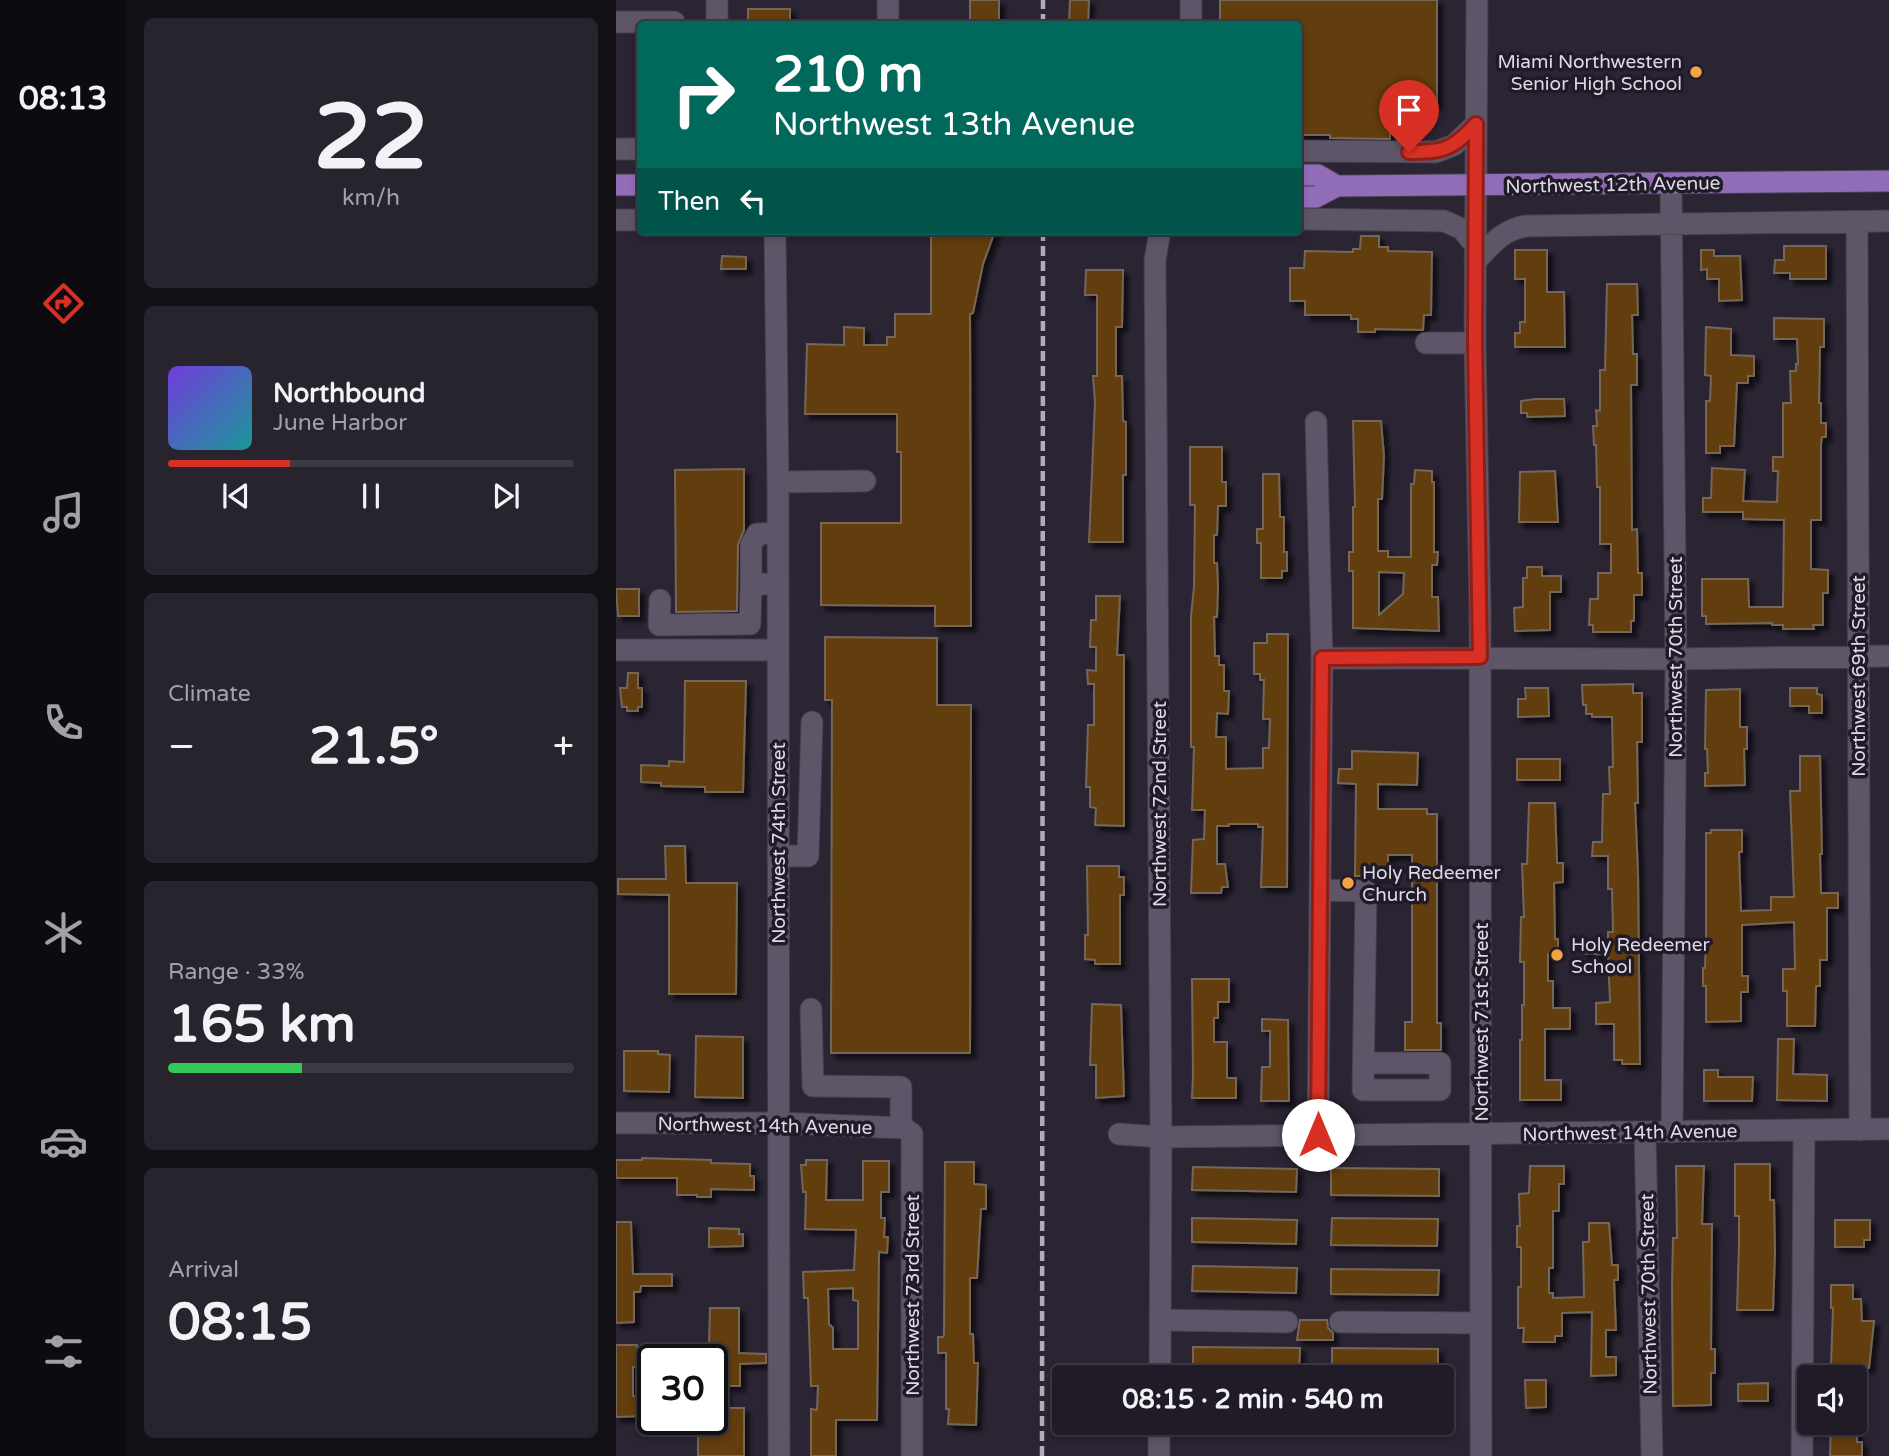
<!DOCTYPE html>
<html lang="en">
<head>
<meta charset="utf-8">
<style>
	:root { --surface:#201b26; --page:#28242e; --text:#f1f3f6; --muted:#a2a1a7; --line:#3d3943; --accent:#d93025 }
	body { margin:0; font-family:"Varela Round",sans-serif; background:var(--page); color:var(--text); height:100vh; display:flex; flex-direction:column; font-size:26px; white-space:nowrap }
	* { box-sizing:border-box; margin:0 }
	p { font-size:23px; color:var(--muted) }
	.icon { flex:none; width:38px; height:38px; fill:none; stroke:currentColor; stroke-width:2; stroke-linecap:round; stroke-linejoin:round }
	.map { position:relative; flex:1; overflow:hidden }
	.sheet { display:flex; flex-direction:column; gap:18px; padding:18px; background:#120f15; width:490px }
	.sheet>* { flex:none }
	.banner { position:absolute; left:21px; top:21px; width:665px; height:214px; border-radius:7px; box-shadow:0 4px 10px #0003,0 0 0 2px var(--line); background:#00695c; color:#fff; overflow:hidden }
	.controls { position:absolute; left:1181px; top:1365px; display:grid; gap:14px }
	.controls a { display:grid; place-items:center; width:70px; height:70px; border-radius:7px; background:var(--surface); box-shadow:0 4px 10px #0003,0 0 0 2px var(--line); font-size:35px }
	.speed { position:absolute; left:21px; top:1344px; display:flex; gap:14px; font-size:35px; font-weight:700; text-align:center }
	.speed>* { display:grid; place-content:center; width:91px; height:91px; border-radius:50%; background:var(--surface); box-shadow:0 4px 10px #0003,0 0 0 2px var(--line); line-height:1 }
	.speed .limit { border:4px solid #111; border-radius:10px; background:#fff; color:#111 }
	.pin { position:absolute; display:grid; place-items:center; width:60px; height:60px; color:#fff; margin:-72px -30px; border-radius:50% 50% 50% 0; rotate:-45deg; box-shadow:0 0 7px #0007 }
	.pin .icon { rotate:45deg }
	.me { position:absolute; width:77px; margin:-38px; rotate:0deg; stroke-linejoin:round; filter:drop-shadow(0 0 5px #0008) }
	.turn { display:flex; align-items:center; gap:24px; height:147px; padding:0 21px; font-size:32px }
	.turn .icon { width:91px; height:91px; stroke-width:2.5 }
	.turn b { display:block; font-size:49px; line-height:60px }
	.then { display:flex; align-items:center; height:66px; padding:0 21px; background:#0003; gap:14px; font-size:26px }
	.big { font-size:52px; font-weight:700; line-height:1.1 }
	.sheet .tile { flex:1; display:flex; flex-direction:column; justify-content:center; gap:10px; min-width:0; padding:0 24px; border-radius:10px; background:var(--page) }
	.sheet .dial { align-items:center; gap:0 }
	.dial b { font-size:91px; line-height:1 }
	.song { display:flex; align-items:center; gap:21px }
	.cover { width:84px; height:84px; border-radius:10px; background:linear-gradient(135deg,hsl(260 70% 55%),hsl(180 70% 35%)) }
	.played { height:7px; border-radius:4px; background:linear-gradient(90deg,var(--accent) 30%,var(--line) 30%) }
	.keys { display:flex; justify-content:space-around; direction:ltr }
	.heat { display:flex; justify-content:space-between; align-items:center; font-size:38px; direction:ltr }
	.charge { height:10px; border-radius:5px; background:linear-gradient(90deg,#34c759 33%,var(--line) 0) }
	.trip { position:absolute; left:436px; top:1365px; width:402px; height:70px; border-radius:7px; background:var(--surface); box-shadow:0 4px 10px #0003,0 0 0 2px var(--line); font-weight:700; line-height:70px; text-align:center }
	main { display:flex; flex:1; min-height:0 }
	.menu { display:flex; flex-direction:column; width:126px; justify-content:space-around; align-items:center; background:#0d0b0f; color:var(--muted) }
	.menu .icon { width:49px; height:49px }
	.menu .current { color:var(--accent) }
	.menu b { font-size:32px; color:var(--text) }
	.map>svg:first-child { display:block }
</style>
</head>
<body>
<main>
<nav class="menu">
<b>08:13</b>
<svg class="icon current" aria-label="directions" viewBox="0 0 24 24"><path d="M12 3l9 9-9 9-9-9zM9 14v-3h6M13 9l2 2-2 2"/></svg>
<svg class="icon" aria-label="music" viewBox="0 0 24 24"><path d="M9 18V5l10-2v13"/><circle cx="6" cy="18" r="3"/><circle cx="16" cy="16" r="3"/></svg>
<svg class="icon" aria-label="phone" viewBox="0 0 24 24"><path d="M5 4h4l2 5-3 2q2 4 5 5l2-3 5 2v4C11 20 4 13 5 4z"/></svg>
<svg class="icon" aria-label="climate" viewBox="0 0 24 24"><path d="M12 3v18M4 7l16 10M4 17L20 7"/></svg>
<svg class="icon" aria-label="car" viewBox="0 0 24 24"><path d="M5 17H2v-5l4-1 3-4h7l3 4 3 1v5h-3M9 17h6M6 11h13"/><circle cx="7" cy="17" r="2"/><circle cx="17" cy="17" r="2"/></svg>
<svg class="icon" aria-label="filters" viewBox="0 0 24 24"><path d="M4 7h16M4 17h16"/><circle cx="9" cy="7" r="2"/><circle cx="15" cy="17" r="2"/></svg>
</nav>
<section class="sheet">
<div class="tile dial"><b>22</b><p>km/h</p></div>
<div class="tile">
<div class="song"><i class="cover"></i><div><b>Northbound</b><p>June Harbor</p></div></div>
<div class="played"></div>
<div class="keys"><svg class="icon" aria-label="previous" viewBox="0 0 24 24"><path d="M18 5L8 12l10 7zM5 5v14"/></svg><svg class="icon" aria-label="pause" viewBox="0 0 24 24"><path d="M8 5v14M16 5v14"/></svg><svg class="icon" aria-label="next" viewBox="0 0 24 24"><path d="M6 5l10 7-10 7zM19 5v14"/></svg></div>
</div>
<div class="tile"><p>Climate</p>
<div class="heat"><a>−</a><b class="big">21.5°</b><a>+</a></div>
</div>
<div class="tile"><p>Range · 33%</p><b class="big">165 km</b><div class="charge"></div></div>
<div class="tile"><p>Arrival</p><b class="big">08:15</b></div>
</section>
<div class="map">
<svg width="1273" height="1456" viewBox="0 0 1273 1456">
	<defs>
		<filter id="shadow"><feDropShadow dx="5" dy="5" stdDeviation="2" flood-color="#0009"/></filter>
	</defs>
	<rect width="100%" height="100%" fill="#2a2433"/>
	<path fill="#623d10" stroke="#756658" stroke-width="2" fill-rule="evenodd" filter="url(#shadow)" d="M354,0h29v24h-29z
		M454,0h19l-1,24h-19z
		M604,0h217v104h-47v35l-60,-1v-3h-32v-111h-78z
		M132,9h42v15h-42z
		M315,231h64l-12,33 -10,49 -3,1 1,312h-36v-20l-114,-1v-82h80v-71h-4v-38h-92l2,-70 37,1v-18l20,1v17h23v-8h8v-23h36z
		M745,236h18v11h9v4l44,1 -1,63h-7l-1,15 -48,-1v3h-17v-13h-7v-4h-46v-14h-15v-33h14l1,-17 48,1v-3h7z
		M1168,246h42v33h-36v-6h-16l1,-13h9z
		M899,250h32v42h17l1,55h-50v-14h5v-11h5v-43h-10z
		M1085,250h13v6h26l2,44 -23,1v-22h-12v-10l-6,1z
		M106,256l24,1v12h-25z
		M470,270h37l-1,57h-6v49h6l1,45 3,1v53h-3v67h-34l6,-140 -2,-26h4v-81h-12z
		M991,284h30l1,31h-6l1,39h4v31h-6l1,145 5,-1 1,44h4v22h-8v26h-3v11h-38v-7h-4l1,-26h8v-26h13v-29h-11v-57h-3l-1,-42h-2l-1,-19h4l-1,-16 4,1v-41h5z
		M1158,318l50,1v28h-4l-1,56h2v20h5v14h-4l-1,7v76h-10v49l17,1v23h-5v32h-10l1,4h-31v-4h-11v-2l-66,1v-8h-4v-37h46l1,28h34l1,-87 -41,-1v-7h-40v-14h8l1,-30 33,2 -2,31 34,1 1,-31h-5v-14h10v-54h8l-1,-32h6v-7h2l-1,-25h-23z
		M1090,327l25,2v26l23,1v20h-6v7h-11l-3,63h-14v7h-14v-52h4l1,-25 -6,-1z
		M919,399h29l1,17 -38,1v-4h-6v-12z
		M737,421h28l3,35 -2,43h-4v52h10v6h23v-73h3l1,-14 17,1v11h2v70h4l-1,13h-5v32h6l1,34 -86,-3v-57h-4v-19h4v-45h2zM763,572l25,1 -1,21 -24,21z
		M574,447h32v35h4v24h-8l-1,29h-3v28h3l1,24 -1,30h-3l1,39h4v9h5v26h5l-1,23 -11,-1 -1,24h10v32l37,-1v-20h6l1,-29h-7l1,-39h-4v-6h-6v-31h13v-9h21l-1,253h-26l2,-60h-5v-3h-29v2h-12v38h8l3,23h-6l-1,6h-30l2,-53 11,-1 1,-29h-13l2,-63h-3v-131l3,-29 1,-82h-5z
		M128,469v61l-6,15 -1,66 -61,1 -1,-142z
		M939,471l3,51h-39l1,-50z
		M647,474h16l1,43h4v35h3v19h-5v7h-21v-35h-4v-14h6z
		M911,567h15v9h19v16h-11v38l-35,1 -1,-23 9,-1v-29h4z
		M0,589h23v27h-21z
		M480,596h24l-3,59h7v171l-29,-1 1,-17 -6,-1v-20h-4l2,-62h6v-41h-6l-1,-14 9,1v-24h-6l1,-27h5z
		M209,637l112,1v67h34l-1,348h-139l1,-353h-7z
		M12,673h10v15h4v19h-4v4h-11v-4h-5l-2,-19h7z
		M69,681h61l-3,111h-38v-5l-44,-1v-3l-20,-1v-17l28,1v-5l15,1z
		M1017,684v9h9v49h-5l1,61h-3l3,69 2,192h-18v-4h-8v-36h-18v-21l14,-1 -2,-47 -26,-2 1,-12h25v-9h5l-1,-43h-4v-33h-16l1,-14h9l1,-48h7l-1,-27h4l-1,-50h-20v-3h-6v-9h-3l-1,-20z
		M909,688h23l1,28 -31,1v-18h8z
		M1174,688h27v6l5,1v18h-13v-7h-19z
		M1124,689v38h7v22h-3l1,36 -40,1v-13h3l-1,-24h-2l1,-59z
		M736,751l66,2 -1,32 -39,-1v25h49v5h10v209h4v27h-36v-28h7v-167h-24v21h-33l1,-92 -18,-1 1,-14h13z
		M1184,756h20l2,98h-2l1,39h17v15h-11v52h-7v26h-4l-1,40h-28v-35h-4v-22h12l-1,-47 -52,3v51h6v16h-7v29l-35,1v-36h-3v-18h2l1,-32v-103h5v-3h31v22h-3l2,59 30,-1v-13h23l-4,-106h10z
		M901,759h43v21h-43z
		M913,803h26l2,60h6v19l-9,1 1,56h3v15h-10v27h5v27h17v21h-25v51h16v20h-41v-60h2v-35h2v-43h-4l1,-45h3l-2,-53h5z
		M49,846h20l1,37h51l-1,111h-67v-99l-51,-1v-15h48z
		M471,866h32v11h5v18h-4v69h-25v-4l-10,-1v-24h3z
		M576,979h37v23h-11v16h-4v24h13v36h9v20h-44l1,-23z
		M476,1004l29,1 3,91 -28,2v-33h-6z
		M646,1019l26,1 1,81h-28l1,-34h8v-36h-8z
		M80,1036l47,1v61l-48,-1z
		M1162,1039h16l-1,35 34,1v26l-50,-1z
		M8,1051h34v3l12,1 -1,37 -45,-1z
		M1088,1070h14v7h35l-1,24h-48z
		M26,1158l69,2v3l39,1v12h4v14l-43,-1v8h-14v-2h-20v-17h-61v-18h26z
		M190,1160h21l-1,40h37v-39h26v31h-8v26h4l-1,19h4l-1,16 -8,-1 -2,168h-41v36h-25v-47l6,1 1,-24h-7l-3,-88h-4l-1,-26 51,-2 2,-40 -51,-1 1,-37h-3l-2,-27h5zM237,1288v12l5,1v48h-25v-21l-4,-4 -1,-35z
		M329,1162h29v22l12,1v24h-5l-4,69h-7v56h3l1,29h4l-2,62 -28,-1 1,-15h-3v-56h-8v-16h5l1,-2z
		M1119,1164h35v36h4l1,52 -2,58h-36l2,-66v-28h-4z
		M914,1166h34v18h-5v27h-6v57h-4v25h4v5l31,-1 -1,-55h6v-19h20l3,42h6v15h-4l2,50h-10v27h10v18l-25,1 1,-64 -30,1v23h-7v6h-32l1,-14h-6v-41h3v-40h-4v-21h3l-1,-32 10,-1z
		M1060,1166h28l-2,58h10l-1,125h4v24h-4v32l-38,1 -1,-121 1,-47h4z
		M577,1167l104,2 -1,23 -104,-2z
		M715,1168l108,1v27l-108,-1z
		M576,1218l105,2 -1,24 -104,-2z
		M716,1218l106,1 -1,27 -106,-1z
		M1219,1220h35v20h-6v7h-29z
		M0,1222h15l2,52h39v12h-31l-1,6h-6v30l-18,1z
		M93,1228l30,1v5h4v12l-34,1z
		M577,1266l104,2 -1,25 -104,-2z
		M715,1269l108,1 -1,25 -107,-1z
		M1215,1285h22v14h8l1,22h12l-5,47 -38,-3 2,-57h-2z
		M94,1308h29v45l27,1v9l-26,1v22h-15v22h19v48h-46v-21h10v-8h4v-67h-10v-14h7z
		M684,1320h27l1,8 5,5v7h-36z
		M0,1345h21l-1,22h-3v29h12v20l-29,1z
		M577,1347l107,1 -1,25 -106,-1z
		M716,1348l106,1v26l-106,-1z
		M909,1380h21v27l-20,1z
		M1152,1383v18h-30v-17z
		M1215,1423h26v19h5v14h-32z"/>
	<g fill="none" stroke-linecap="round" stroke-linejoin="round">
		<g stroke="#443e4a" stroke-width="23">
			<path id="minor" d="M575,0v24
				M861,0l-2,343 5,265 1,848
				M0,22h58v2
				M101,24v-24
				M272,24v-24
				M0,149h24
				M682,151l138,1 18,-7 22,-21
				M1055,183l5,476 -4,473
				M682,219l146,2 18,8 13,16
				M0,220h24
				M1241,222l3,908
				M159,231l3,251 1,974
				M859,262c16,-17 28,-33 52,-36l362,-5
				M810,343h49
				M700,422l6,236 -4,477
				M162,482l87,-1
				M148,584h-13v-39l6,-11 21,-1
				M44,600l-1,25 91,-1 1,-40
				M0,650h162
				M706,658l354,1 213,-3
				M162,856h30l4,-134
				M704,890l46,1 -3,199h77v-27h-76
				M195,1009l2,77 88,1v41
				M0,1123h163l125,5 8,6v322
				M1029,1132l7,324
				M503,1134l42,3 728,-8
				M544,1320l127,2
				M724,1322l141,1
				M544,1377l1,-240 -6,-877 5,-29
				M543,1456v-33
				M1186,1456l2,-326"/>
		</g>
		<g stroke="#443e4a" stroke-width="23">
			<path id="major" d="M682,175h20l19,11
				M0,185h24
				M682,197h18l21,-11 552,-5"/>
		</g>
		<use href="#minor" stroke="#5e5668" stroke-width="21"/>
		<use href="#major" stroke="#916db8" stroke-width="21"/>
		<path stroke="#b1acb7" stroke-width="4.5" stroke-dasharray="10 5" stroke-linecap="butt" d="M427,24v-24
			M426,1456l1,-1225"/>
	</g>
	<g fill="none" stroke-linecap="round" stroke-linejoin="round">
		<g stroke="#8d1f18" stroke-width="18">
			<path id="route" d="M702,1135l4,-477 158,-1 -5,-314 1,-219c-24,26 -33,28 -67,28"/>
		</g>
		<use href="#route" stroke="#d93025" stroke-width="12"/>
	</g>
	<g fill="#f4a344" stroke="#211a29" stroke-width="2.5">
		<circle cx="1080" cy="72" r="7"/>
		<circle cx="732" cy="883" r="7"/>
		<circle cx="941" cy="955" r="7"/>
	</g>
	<g text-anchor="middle" stroke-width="7" stroke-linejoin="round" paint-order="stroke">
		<g font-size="19" fill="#dedae4" stroke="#211a29" text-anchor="start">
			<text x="1066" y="68" text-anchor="end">Miami Northwestern<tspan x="1066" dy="22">Senior High School</tspan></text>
			<text x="746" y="879">Holy Redeemer<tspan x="746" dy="22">Church</tspan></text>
			<text x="955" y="951">Holy Redeemer<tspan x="955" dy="22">School</tspan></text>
		</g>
		<g font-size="19" fill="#dedae4" stroke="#211a29">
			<text transform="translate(997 184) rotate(-1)" y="7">Northwest 12th Avenue</text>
			<text transform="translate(1059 657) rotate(-90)" y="7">Northwest 70th Street</text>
			<text transform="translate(1242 676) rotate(-90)" y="7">Northwest 69th Street</text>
			<text transform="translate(543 804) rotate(-90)" y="7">Northwest 72nd Street</text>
			<text transform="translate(162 843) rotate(-90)" y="7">Northwest 74th Street</text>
			<text transform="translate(865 1022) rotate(-90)" y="7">Northwest 71st Street</text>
			<text transform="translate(149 1125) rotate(1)" y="7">Northwest 14th Avenue</text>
			<text transform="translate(1014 1132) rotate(-1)" y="7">Northwest 14th Avenue</text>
			<text transform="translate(1032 1294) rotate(-91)" y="7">Northwest 70th Street</text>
			<text transform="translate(296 1295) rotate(-90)" y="7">Northwest 73rd Street</text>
		</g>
	</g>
</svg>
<div class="controls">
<a><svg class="icon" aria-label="sound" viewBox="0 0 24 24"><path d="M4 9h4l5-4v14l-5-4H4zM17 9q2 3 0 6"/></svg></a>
</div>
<div class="speed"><div class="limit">30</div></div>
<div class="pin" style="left:793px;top:152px;background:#d93025"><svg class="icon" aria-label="arrive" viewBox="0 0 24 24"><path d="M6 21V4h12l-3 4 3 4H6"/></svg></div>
<svg class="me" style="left:702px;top:1135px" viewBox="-20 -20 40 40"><circle r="19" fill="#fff"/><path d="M0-13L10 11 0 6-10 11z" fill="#d93025"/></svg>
<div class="trip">08:15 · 2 min · 540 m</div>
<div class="banner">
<div class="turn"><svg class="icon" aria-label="right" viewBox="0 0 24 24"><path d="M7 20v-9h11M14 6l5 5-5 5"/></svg><div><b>210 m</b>Northwest 13th Avenue</div></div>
<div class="then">Then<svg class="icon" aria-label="left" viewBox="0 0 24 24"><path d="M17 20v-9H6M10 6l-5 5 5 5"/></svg></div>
</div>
</div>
</main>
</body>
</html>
